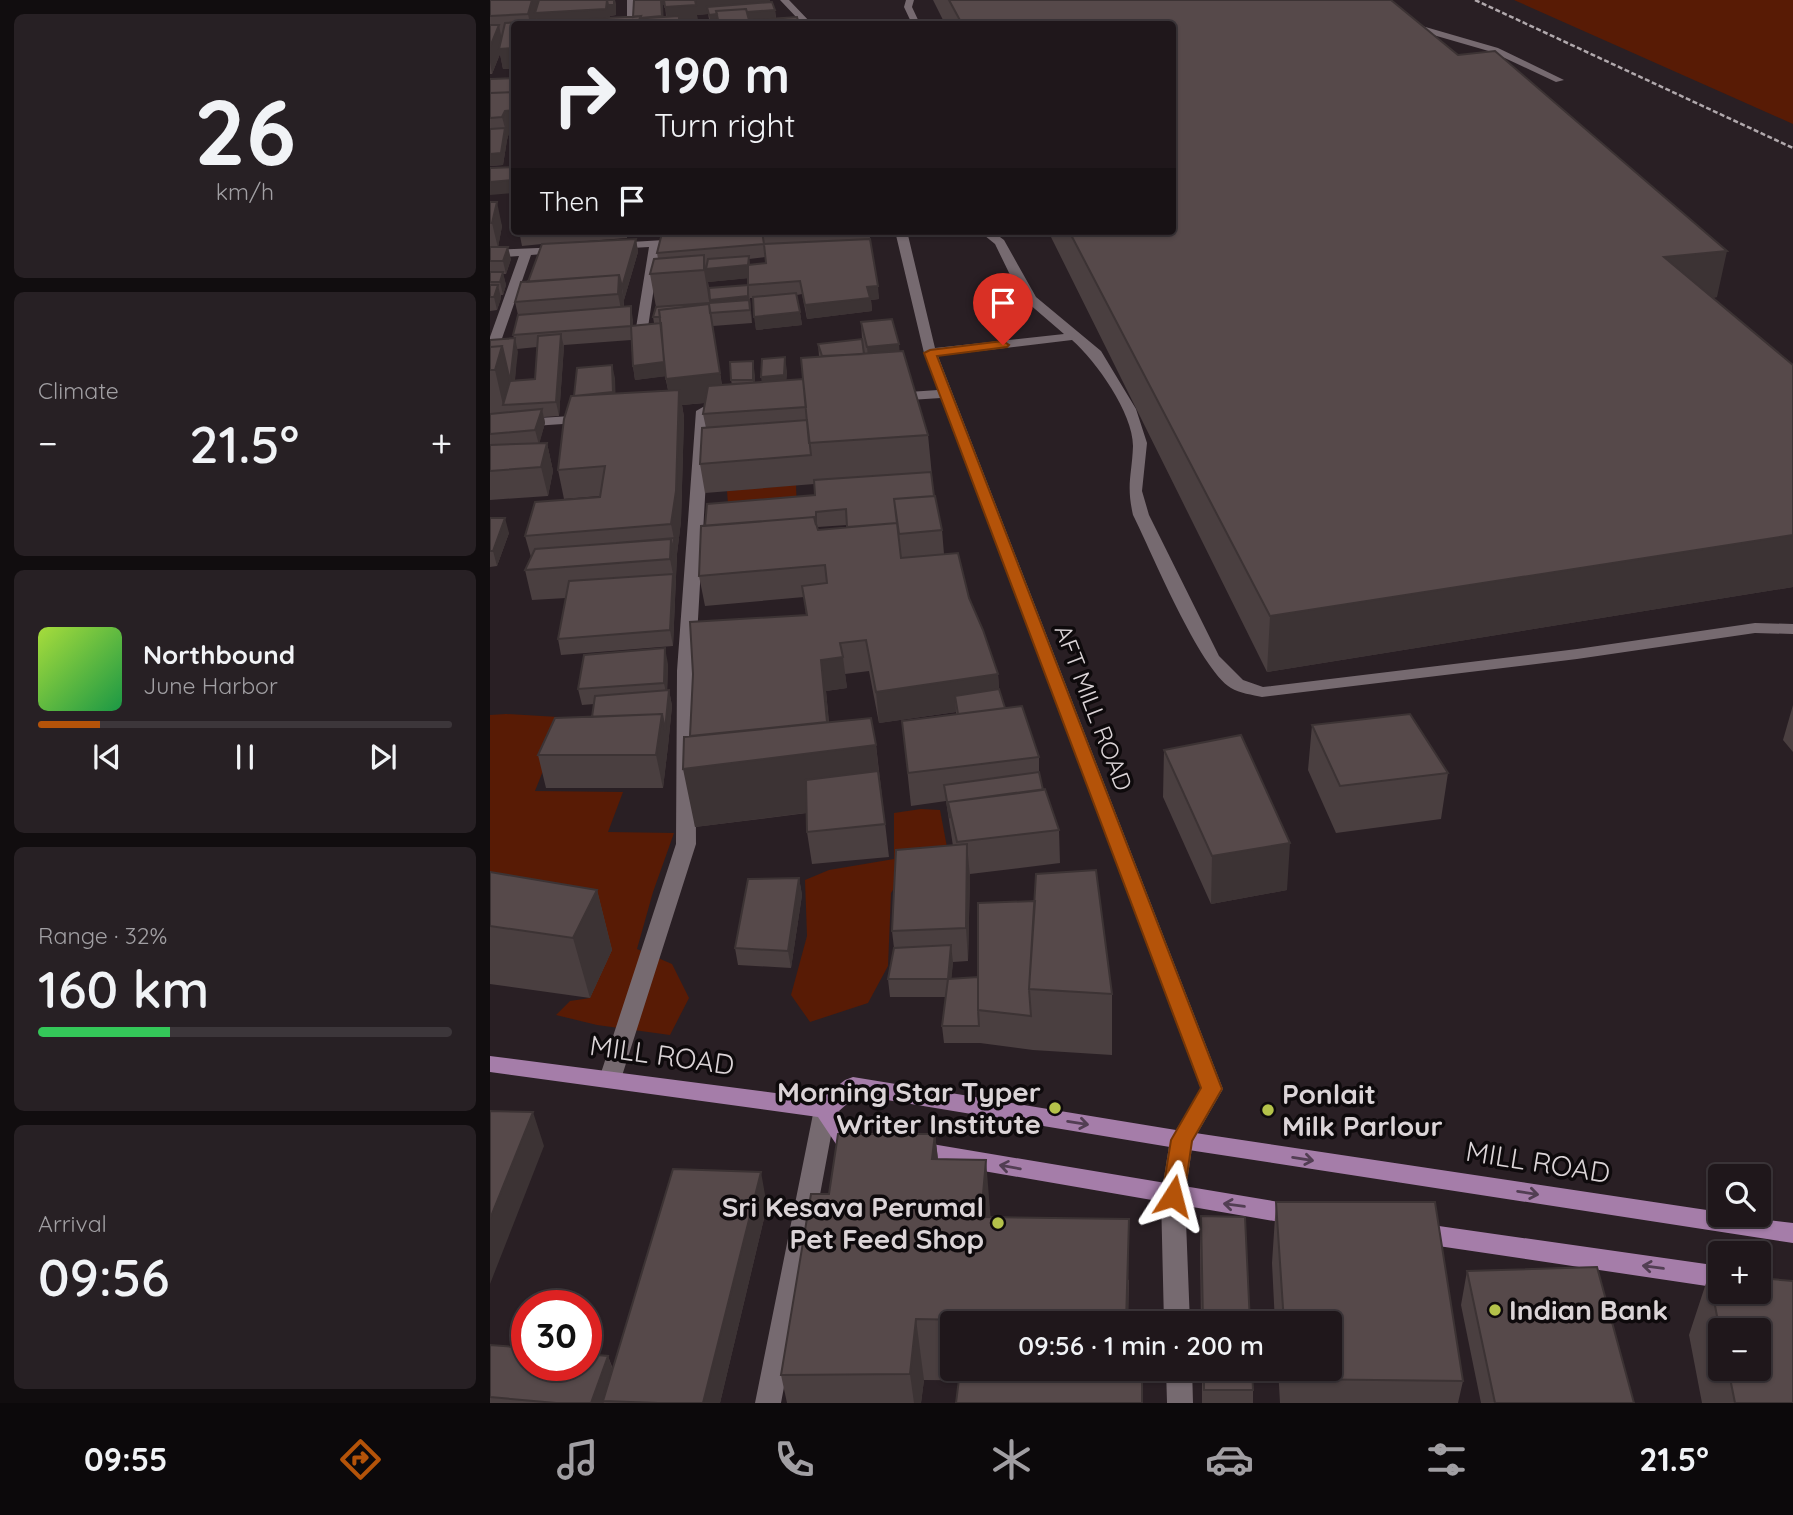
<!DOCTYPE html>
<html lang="en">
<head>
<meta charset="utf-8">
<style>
	:root { --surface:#1f171b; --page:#272024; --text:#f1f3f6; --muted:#a19fa3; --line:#3c363a; --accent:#b45309 }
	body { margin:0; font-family:Quicksand,sans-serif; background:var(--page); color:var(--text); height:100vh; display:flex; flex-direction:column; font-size:26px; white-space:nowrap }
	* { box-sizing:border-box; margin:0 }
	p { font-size:23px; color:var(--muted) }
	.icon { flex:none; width:38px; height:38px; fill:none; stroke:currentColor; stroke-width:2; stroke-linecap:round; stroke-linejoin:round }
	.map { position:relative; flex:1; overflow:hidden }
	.side { display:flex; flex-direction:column; gap:14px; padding:14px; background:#110d0f; width:490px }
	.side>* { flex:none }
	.hud { position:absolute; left:21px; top:21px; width:665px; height:214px; border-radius:7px; box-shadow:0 2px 5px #0004,0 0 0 2px var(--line); background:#1f171b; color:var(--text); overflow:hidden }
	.fabs { position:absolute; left:1218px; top:1164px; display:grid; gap:14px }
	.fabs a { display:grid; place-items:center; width:63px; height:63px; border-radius:7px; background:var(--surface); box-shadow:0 2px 5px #0004,0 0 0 2px var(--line); font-size:35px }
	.speed { position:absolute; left:21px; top:1290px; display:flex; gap:14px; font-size:35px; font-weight:700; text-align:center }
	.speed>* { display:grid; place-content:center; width:91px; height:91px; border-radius:50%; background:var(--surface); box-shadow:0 2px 5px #0004,0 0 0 2px var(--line); line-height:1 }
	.speed .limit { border:10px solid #d22; background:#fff; color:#111 }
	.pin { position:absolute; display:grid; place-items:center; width:60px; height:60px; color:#fff; margin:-72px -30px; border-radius:50% 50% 50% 0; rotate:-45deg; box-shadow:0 0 7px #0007 }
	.pin .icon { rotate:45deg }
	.me { position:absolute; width:77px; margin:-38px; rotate:9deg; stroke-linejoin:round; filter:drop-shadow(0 0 5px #0008) }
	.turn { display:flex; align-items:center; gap:24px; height:147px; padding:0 28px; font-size:32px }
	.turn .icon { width:91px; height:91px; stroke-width:2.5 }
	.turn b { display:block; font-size:49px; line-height:60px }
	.then { display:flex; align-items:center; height:66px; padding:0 28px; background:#0003; gap:14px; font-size:26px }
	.big { font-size:52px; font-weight:600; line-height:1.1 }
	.side .card { flex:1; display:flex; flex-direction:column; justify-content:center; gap:10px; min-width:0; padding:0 24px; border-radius:10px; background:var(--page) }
	.side .dial { align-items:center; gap:0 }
	.dial b { font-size:91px; line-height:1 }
	.song { display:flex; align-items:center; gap:21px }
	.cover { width:84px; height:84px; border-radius:10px; background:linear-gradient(135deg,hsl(80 70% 55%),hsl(140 70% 35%)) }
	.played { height:7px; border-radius:4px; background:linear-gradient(90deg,var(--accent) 15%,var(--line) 15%) }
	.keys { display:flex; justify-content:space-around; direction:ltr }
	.heat { display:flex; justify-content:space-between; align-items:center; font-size:38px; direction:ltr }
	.charge { height:10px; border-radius:5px; background:linear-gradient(90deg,#34c759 32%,var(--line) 0) }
	.trip { position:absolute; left:450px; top:1311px; width:402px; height:70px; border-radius:7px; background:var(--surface); box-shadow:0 2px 5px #0004,0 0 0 2px var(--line); font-weight:600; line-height:70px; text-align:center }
	.dock { display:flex; height:112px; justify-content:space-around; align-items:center; background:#0c090b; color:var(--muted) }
	.dock .icon { width:49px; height:49px }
	.dock .on { color:var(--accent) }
	.dock b { font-size:32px; color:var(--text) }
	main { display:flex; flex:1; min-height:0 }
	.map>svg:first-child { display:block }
</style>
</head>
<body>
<main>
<section class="side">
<div class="card dial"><b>26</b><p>km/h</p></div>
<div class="card"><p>Climate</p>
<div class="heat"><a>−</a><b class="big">21.5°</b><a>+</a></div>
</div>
<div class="card">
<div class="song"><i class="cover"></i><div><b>Northbound</b><p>June Harbor</p></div></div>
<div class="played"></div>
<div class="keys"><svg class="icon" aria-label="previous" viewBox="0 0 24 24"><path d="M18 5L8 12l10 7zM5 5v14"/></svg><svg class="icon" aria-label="pause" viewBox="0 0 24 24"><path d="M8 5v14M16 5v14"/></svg><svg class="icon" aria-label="next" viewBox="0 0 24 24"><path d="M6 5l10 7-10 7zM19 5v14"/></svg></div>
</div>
<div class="card"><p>Range · 32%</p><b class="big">160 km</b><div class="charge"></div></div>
<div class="card"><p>Arrival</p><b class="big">09:56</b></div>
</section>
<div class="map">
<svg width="1303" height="1403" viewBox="0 0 1303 1403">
	<rect width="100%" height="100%" fill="#291f24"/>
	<path fill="#581b05" d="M1024,0h279v124z
		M306,485l1,27 -68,5 -2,-26z
		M16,714l52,3 -6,31 -17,43 88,1 -15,40 66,1 -21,59 -16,57 35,15 17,34 -19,37 -73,-10 -41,-10 14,-14 20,-3 -100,-69v-214z
		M431,809l19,1 12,64 -52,5 -9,14 -3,73 -20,37 -58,19 -19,-27 16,-59 -2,-56 24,-10 65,-11v-46z"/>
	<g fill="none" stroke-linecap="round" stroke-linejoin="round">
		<path fill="#766a70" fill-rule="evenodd" d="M137,0h8v24h-8z
			M290,0h9l23,24h-57l4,-3 39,-2z
			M416,0h8l-2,7 8,17h-8l-8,-17z
			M880,0h10l42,26 76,22 66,32 -8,2 -64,-30 -76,-22z
			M405,231h12l28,117 129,-14 -36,-31 -15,-22 -18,-37 -16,-13h13l12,9 32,57 65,54 35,58 11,34 -5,48 7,24 70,141 24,24 20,7 314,-38 178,-26 38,1v10l-38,-1 -178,26 -315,38c-9,-2 -23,-4 -31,-9 -32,-20 -79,-135 -98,-173 -7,-31 -1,-40 0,-69 0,-33 -37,-85 -61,-106l-134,16 285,733 -30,52 -8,55 5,127h-26l-3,-127 9,-56 31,-51 -260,-691 -47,3 -7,-4 7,-4 44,-3 -14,-37z
			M191,239l6,3 -2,2 -25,3 -13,87 -6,4 -4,-1 -2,-3 14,-87 -35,2 -6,-3 6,-3z
			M72,247l4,1v4l-35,3 -32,92 -9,3v-13l29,-81 -29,2v-8z
			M213,407l7,4 -15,260 1,173 -75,235 -3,6 -8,3 -8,-3 -3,-6 77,-235 1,-173 19,-260z
			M97,415l5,1v6l-102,7v-8z
			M335,1100l8,3 3,6 -55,294h-26l59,-294 3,-6z
			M676,1368h26l1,35h-26z"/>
		<path fill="#a57da9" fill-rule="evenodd" d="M0,1056l331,43 24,-19 8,-3 329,54 538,81v2l73,9v20l-611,-94 -325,-54 -18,16 12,18 19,5 4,7 -4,7 -8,2 -26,-6 -18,-27 -328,-45z
			M424,1141l383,64 9,3 3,7 -3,7 -9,3 -383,-66 -8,-2 -4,-7 4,-7z
			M928,1223l302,43v22l-302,-45 -9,-3 -3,-7 3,-7z"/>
		<path stroke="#b0a8ac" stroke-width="2.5" stroke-dasharray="5 2.5" stroke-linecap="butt" d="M985,0l318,148"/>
	</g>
	<path fill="#4a3f40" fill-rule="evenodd" d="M0,0h125l1,6v9l-6,1v2l23,-1 1,-17h136v2h2l3,8 1,8 21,-1 2,7h-44l-1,-2h-5l1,2h-49h9l-2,-10 -11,1 1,9h-184v45h-11l-3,-15 -8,20h-2zM173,5h2l1,11 -3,1z
		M443,0h458l326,297 -5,1 81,67v222l-526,85 -219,-441h124v-207h-227z
		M24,78v55h-5l-2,7 -4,25 -13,1v-87z
		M0,202l12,24 -4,21 13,12 -5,15h-3l3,11 -3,10h-2v3l-4,12 -7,1z
		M29,231h108v7l-79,6 88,-5 2,13 -14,48v7l9,13v6l21,-3 -1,-6 3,-10 -6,-33 8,-15 -1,-6 4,-17 -21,1 -1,-6h230l10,68 -8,1 1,11 -65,8 -5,-25 -5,1 5,30 -46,5 -3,-32h-3l2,25 -39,3 9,59h10l-1,-5 24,-5v8l7,-1 25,-11 -1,10 17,-2 16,-23 -1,-12 44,-5 -1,-17 38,22v7l29,84 6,61 8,34 2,24 25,44 29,76 1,15 6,19 34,49v15l4,18 16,40 1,33 -90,11 -2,87 -15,1 -2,17 161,15v61l-79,-5 -53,-7h-36l-2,-17 4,-29h-56l-2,-18 6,-31 -2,-17 61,-85 -7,-45 -35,5 -9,-85 54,-7v-2l-77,11 -10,-52 -24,3 2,14 -21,3 3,31 47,23 13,112 -77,7 -5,-32v-19l-112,14 -5,-91 116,-121 -2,-18 -99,9 -6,-30 6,-50 110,-31 -1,-11 -109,9 -5,-29 6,-36 -3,-14 2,-11 -23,2 2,12 -3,104 -4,33 -4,92 -112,9 -3,-16 8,-41 -34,2 -7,-30 6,-13 -6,-21 75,-39v-1l-36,3 -6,-29 16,-74 41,-18v16l53,-4 -3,-14 -30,4 -2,-14 -2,-26 -67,5 -5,71 -15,1 1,6 -6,20h8l6,28 -5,25 -58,4v-160l24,-2 -1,-3 5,-20 -3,-13 13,-20 14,-38 -20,2zM275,257l1,6 -16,2 -1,-6zM258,278v7l-39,3 -1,-6zM47,347l-2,32 -20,1 2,-31zM357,525v2l-29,3v-3z
		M0,518l19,15 -12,33 -7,1z
		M178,664l-1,26h2l3,16 -4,40 -5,42h-117l-8,-33 54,-38 2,-13 -12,1 -4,-16z
		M1303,705v47l-10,-12z
		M822,725l136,48 -7,46 -105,14 -28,-63z
		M674,750l123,140 -76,14 -48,-107z
		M0,872l107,18 15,60 -22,48 -100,-14z
		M309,878l3,17 -11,73 -53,-3 -3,-17z
		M445,1134l3,25 53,58 138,63 -1,43h-176v45h175v14l-203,-2 -3,23h-134l-6,-28 48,-181z
		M786,1202l187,179 -5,22h-178l-2,-35h52v-45h-55l-3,-60z
		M277,1206l-47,197h-230v-58l118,11 5,13z
		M711,1216l49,107h-49l-1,-73z
		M977,1271l167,132h-153l-20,-98z
		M1219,1274l84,129h-91l-13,-68zM1230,1330l39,38h-39z
		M712,1368h50l1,22v13h-51z"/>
	<path fill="#3c3334" d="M42,0h83l1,6v9l-6,1v8h-72l-2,-6 -1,6h-5l-2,-10z
		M171,0h109l1,9 -64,-2 1,7 -11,1 1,9h-30l-3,-17 30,-4 -32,2 1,19h-30z
		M285,10l1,10 -55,4 -4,-10z
		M227,14l1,10h-7l-2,-9z
		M9,25l4,20 11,3v21h-11l-3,-15 -8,20 -2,-12v-15z
		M24,110v23h-5l-2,7 -4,25 -13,1v-12l15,-26 -3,-11 3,-6z
		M24,180v13l-24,2v-13z
		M7,202l5,24 -4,22 -6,-25z
		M146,239l2,13 -14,48 -2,-13z
		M18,247l3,12 -5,15 -3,-13z
		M1237,251l-10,46 -61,6 8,-46z
		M214,255l2,15v-1l43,-13 1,13v9l-42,4v2l3,16 37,-15 4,38 -2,-13 -39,3 -7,-43z
		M13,272l3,13 -3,10 -3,-13z
		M129,275l5,25 -1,20 -5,-26z
		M8,285l3,13 -4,12 -3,-13z
		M388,286l1,13 -8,1 1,11 -65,8 -2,-14 62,-18z
		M141,306l2,14v20l-2,-14z
		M310,312l2,13 -46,5 -2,-13z
		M71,334l3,13 -5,69 -3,-14z
		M25,338l3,14 -5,43 -10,10 -8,-35 7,-24z
		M409,344l4,48 -31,3 -5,-48z
		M295,357l2,14 -1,18 -23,2 -2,-14z
		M263,361l2,14v19l-2,-14z
		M176,362l2,14 -33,4 -2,-14z
		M122,365l3,13 1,29 -42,-10z
		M230,373l4,28 -42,4 2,12 -3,104 -4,33 -6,-30v-117l-5,-28z
		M52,409l3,14 -6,22 -4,-15z
		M57,443l6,28 -5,25 -7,-29z
		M15,518l4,15 -12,33 -4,-15z
		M1303,535v52l-526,85 3,-56z
		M184,538l3,16 -4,92 -3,-16 3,-56 -3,-15 1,-20z
		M175,648l3,16 -1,35 -3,-16z
		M353,657l4,31 -21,3 5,57 -10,-88z
		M508,674l2,31 -45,-9 1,16 -77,11 -3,-31z
		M179,690l3,16 -4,40 -5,42 -7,-33 6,-41z
		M386,745l6,58 -187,24 -12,-58z
		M800,843l-3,47 -76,14 1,-48z
		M477,844l3,33 -2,84 -2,-33z
		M309,878l3,17 -11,73 -3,-17z
		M107,890l15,60 -22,48 -17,-60z
		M461,945l2,17 -3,35 -2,-18z
		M43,1112l11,34 -54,138v-65z
		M445,1134l7,61 -10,-36z
		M496,1160l5,62 -10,-5z
		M271,1172l6,34 -47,197h-17z
		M639,1219l-1,104h-2z
		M426,1319l8,61 -3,23h-7l-4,-29z
		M118,1356l11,34 -16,11 1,2h-13z"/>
	<path fill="#56494a" stroke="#3c3334" stroke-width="2" d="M0,0h42l-4,14 -38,2z
		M49,0h68l-1,9 -71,4z
		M117,0h7v5h-6z
		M144,0h27l1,16 -22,2 1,-2 -8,1z
		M174,0h31l1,5 -31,2z
		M459,0h442l67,55 37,-4 232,200 -63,6 129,108v170l-523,81 -201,-385h103v-207h-210z
		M282,2l3,8 -28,2 -1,-3 -30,2 1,3 -8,1 -2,-8z
		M256,9l4,15h-31l-3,-13z
		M151,16l-1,8h-51l1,-5z
		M189,16v8h-32v-6z
		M307,17l2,7h-44l-1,-4z
		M52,21v3h-28v24l-15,1 6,-26z
		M0,25h9l-9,22z
		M24,78v14l-24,1v-14z
		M24,92v18l-9,1 -3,6 -12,1v-25z
		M15,128l-4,25 -11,1v-25z
		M24,167v13l-24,2v-14z
		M0,202h7l-5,21h-2z
		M198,231h74l2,13 -107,9 5,-20z
		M146,239l-14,48 -3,-12 -91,7 14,-38z
		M380,239l8,47 -11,1 3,11 -65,7 -5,-24 -52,4v11l-38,4 -1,-12 39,-3v-20l18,-2 -2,-19z
		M0,247h18l-5,14h-13z
		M214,255v15l-54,4 4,-15z
		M259,256l-1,9 -42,4 2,-10z
		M0,272h13l-3,10h-10z
		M129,275l-1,19 -103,8 6,-20z
		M0,285h8l-4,12h-4z
		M306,293l4,19 -46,5 -1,-20z
		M259,300l1,10 -40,3 -1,-9 -50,6 1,7h-7l3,-10z
		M219,304l11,69 -54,6 -7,-69z
		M141,306v20l-118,9 5,-20z
		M402,319l7,25 -32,3 -6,-25z
		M171,323l3,39 -31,4 -2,-40z
		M71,334l-5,68 -53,3 7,-24 25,-2 3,-43z
		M25,338l-5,43 -8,-35 -12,1v-7z
		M372,339l2,15 -42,2 -4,-12z
		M12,346l-7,24h-5v-23z
		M413,351l25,84 -119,8 -8,-85z
		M295,357l-1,18 -23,2 1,-18z
		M263,361v19h-22l-1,-18z
		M122,365l1,27 -39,4 3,-28z
		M313,379l3,28 -103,7 5,-28z
		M189,390l-3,101 -5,33 -146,12 10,-34 65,-5 5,-31 -47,4 6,-51 7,-23z
		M52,409l-7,21 -45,4v-20z
		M317,420l4,35 -111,9 2,-36z
		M57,443l-6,24 -51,4v-26z
		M441,472l3,24 -40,3 3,24 -50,4 -1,-18 -30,3v13l-2,-8 -109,9 2,-22 108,-9 -1,-15z
		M445,496l7,34 -43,4 -5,-35z
		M324,517l4,13 79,-7 4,35 57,-5 11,45 14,32 15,44 -122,18 -10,-52 -26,3 3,14 -22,3 6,62 -137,14 3,-62 -3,-52 117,-7 -5,-29 25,-3 -2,-18 -126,11 2,-50z
		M0,518h15l-12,33h-3z
		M184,538l-1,16 -2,-15 -55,4z
		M181,539l-1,20 -145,11 10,-21z
		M183,574l-3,56 -112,9 11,-58z
		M175,648l-1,35 -86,6 6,-34z
		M509,689l6,19 -47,6 -3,-18z
		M179,690l-4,40 -3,-16 -70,3 3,-21z
		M532,706l17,51 -131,16 -6,-52z
		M172,714l-6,41h-118l17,-37z
		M920,714l38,59 -108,13 -28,-61z
		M381,718l5,27 -193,24 1,-32z
		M751,735l49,108 -78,13 -48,-106z
		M388,771l7,53 -78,8 -1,-52z
		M549,772l4,18 -95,12 2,16 -6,-33z
		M555,789l14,41 -102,12 -9,-40z
		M477,844l-1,84 -74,3 4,-81z
		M606,870l16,124 -83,-5 7,-115z
		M0,872l107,18 -24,48 -83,-12z
		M309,878l-11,73 -53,-3 13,-69z
		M545,901l-6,88 2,27 -53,-6v-107z
		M461,945l-3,34h-60l6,-31z
		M488,977v33l1,16h-37l6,-47z
		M0,1111l43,1 -43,107z
		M348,1134h97l-3,25 54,1 -5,57 148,2 -3,104 -210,-4 -6,55 -129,1 30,-181h18z
		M183,1169l88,3 -58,231h-45l-55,-2z
		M786,1202h159l28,179 -175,-2 -1,-11h43v-45h-46z
		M711,1216l44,1 5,106h-47z
		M1107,1267l37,136h-139l-28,-132z
		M1219,1274l11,1v17h39v-14l34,3v122h-58l-7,-35h31v-38h-39v2z
		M0,1345l37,3v17h59v-11l22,2 -17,47h-35l-66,-6z
		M714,1368h48l1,22h-49z
		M469,1379l183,3v21h-186z"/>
	<defs><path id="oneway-shaft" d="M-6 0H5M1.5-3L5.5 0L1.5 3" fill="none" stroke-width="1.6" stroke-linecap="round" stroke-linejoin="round" transform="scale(1.75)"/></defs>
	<g stroke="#523e53">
		<use href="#oneway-shaft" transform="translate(588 1123) rotate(9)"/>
		<use href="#oneway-shaft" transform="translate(813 1159) rotate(9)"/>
		<use href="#oneway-shaft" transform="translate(520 1167) rotate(-170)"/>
		<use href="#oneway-shaft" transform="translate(1038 1193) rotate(9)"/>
		<use href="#oneway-shaft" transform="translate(744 1205) rotate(-172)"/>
		<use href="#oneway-shaft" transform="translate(1163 1267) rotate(-172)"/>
	</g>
	<path fill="#b45309" stroke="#753606" stroke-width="2" d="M513,341l6,4 -2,2 -70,9 285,733 -30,52 -8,55 -3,7 -8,2 -8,-2 -3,-7 9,-56 30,-52 -277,-735 6,-3z"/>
	<g fill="#b4c24a" stroke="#0e0a0c" stroke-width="2.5">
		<circle cx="565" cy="1108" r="7"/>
		<circle cx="778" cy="1110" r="7"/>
		<circle cx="508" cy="1223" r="7"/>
		<circle cx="1005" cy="1310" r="7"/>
	</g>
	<g text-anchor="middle" stroke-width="7" stroke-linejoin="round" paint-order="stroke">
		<g font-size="24" fill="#dbd4d7" stroke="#0e0a0c">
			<text transform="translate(603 708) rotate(69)" y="8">AFT MILL ROAD</text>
		</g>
		<g font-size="28" fill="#dbd4d7" stroke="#0e0a0c">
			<text transform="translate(172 1055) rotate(8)" y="10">MILL ROAD</text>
			<text transform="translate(1048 1162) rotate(9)" y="10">MILL ROAD</text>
		</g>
		<g font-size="28" font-weight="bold" fill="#dbd4d7" stroke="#0e0a0c" text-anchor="end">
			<text x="551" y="1102">Morning Star Typer<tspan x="551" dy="32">Writer Institute</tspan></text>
			<text x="792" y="1104" text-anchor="start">Ponlait<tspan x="792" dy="32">Milk Parlour</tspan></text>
			<text x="494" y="1217">Sri Kesava Perumal<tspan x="494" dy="32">Pet Feed Shop</tspan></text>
			<text x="1019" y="1320" text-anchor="start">Indian Bank</text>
		</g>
	</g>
</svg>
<div class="fabs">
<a><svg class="icon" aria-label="search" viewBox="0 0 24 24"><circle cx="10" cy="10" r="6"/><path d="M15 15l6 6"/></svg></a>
<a>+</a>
<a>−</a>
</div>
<div class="speed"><div class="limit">30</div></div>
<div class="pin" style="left:513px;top:345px;background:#d93025"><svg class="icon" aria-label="arrive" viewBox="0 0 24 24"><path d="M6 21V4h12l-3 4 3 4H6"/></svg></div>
<svg class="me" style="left:683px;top:1196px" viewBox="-20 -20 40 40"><path d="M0-17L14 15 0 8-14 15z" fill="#b45309" stroke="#fff" stroke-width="4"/></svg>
<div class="trip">09:56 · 1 min · 200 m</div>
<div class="hud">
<div class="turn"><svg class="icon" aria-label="right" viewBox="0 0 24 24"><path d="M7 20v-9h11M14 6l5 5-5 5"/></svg><div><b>190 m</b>Turn right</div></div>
<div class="then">Then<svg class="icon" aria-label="arrive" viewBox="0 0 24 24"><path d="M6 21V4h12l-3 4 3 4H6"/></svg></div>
</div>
</div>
</main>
<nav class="dock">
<b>09:55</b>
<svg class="icon on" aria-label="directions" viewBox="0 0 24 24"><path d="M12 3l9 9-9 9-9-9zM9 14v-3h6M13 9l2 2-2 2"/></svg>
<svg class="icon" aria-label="music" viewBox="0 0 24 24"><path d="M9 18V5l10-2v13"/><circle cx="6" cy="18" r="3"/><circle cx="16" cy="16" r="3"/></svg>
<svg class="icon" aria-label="phone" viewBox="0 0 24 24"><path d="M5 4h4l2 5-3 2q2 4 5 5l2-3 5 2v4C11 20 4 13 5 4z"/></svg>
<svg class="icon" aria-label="climate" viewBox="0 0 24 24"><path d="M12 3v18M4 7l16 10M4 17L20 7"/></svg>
<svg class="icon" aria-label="car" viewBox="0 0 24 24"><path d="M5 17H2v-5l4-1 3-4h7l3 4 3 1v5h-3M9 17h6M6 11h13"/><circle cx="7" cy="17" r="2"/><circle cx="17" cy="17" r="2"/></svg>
<svg class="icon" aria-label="filters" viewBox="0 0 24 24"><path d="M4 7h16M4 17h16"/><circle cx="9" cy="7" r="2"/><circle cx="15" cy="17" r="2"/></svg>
<b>21.5°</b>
</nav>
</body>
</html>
